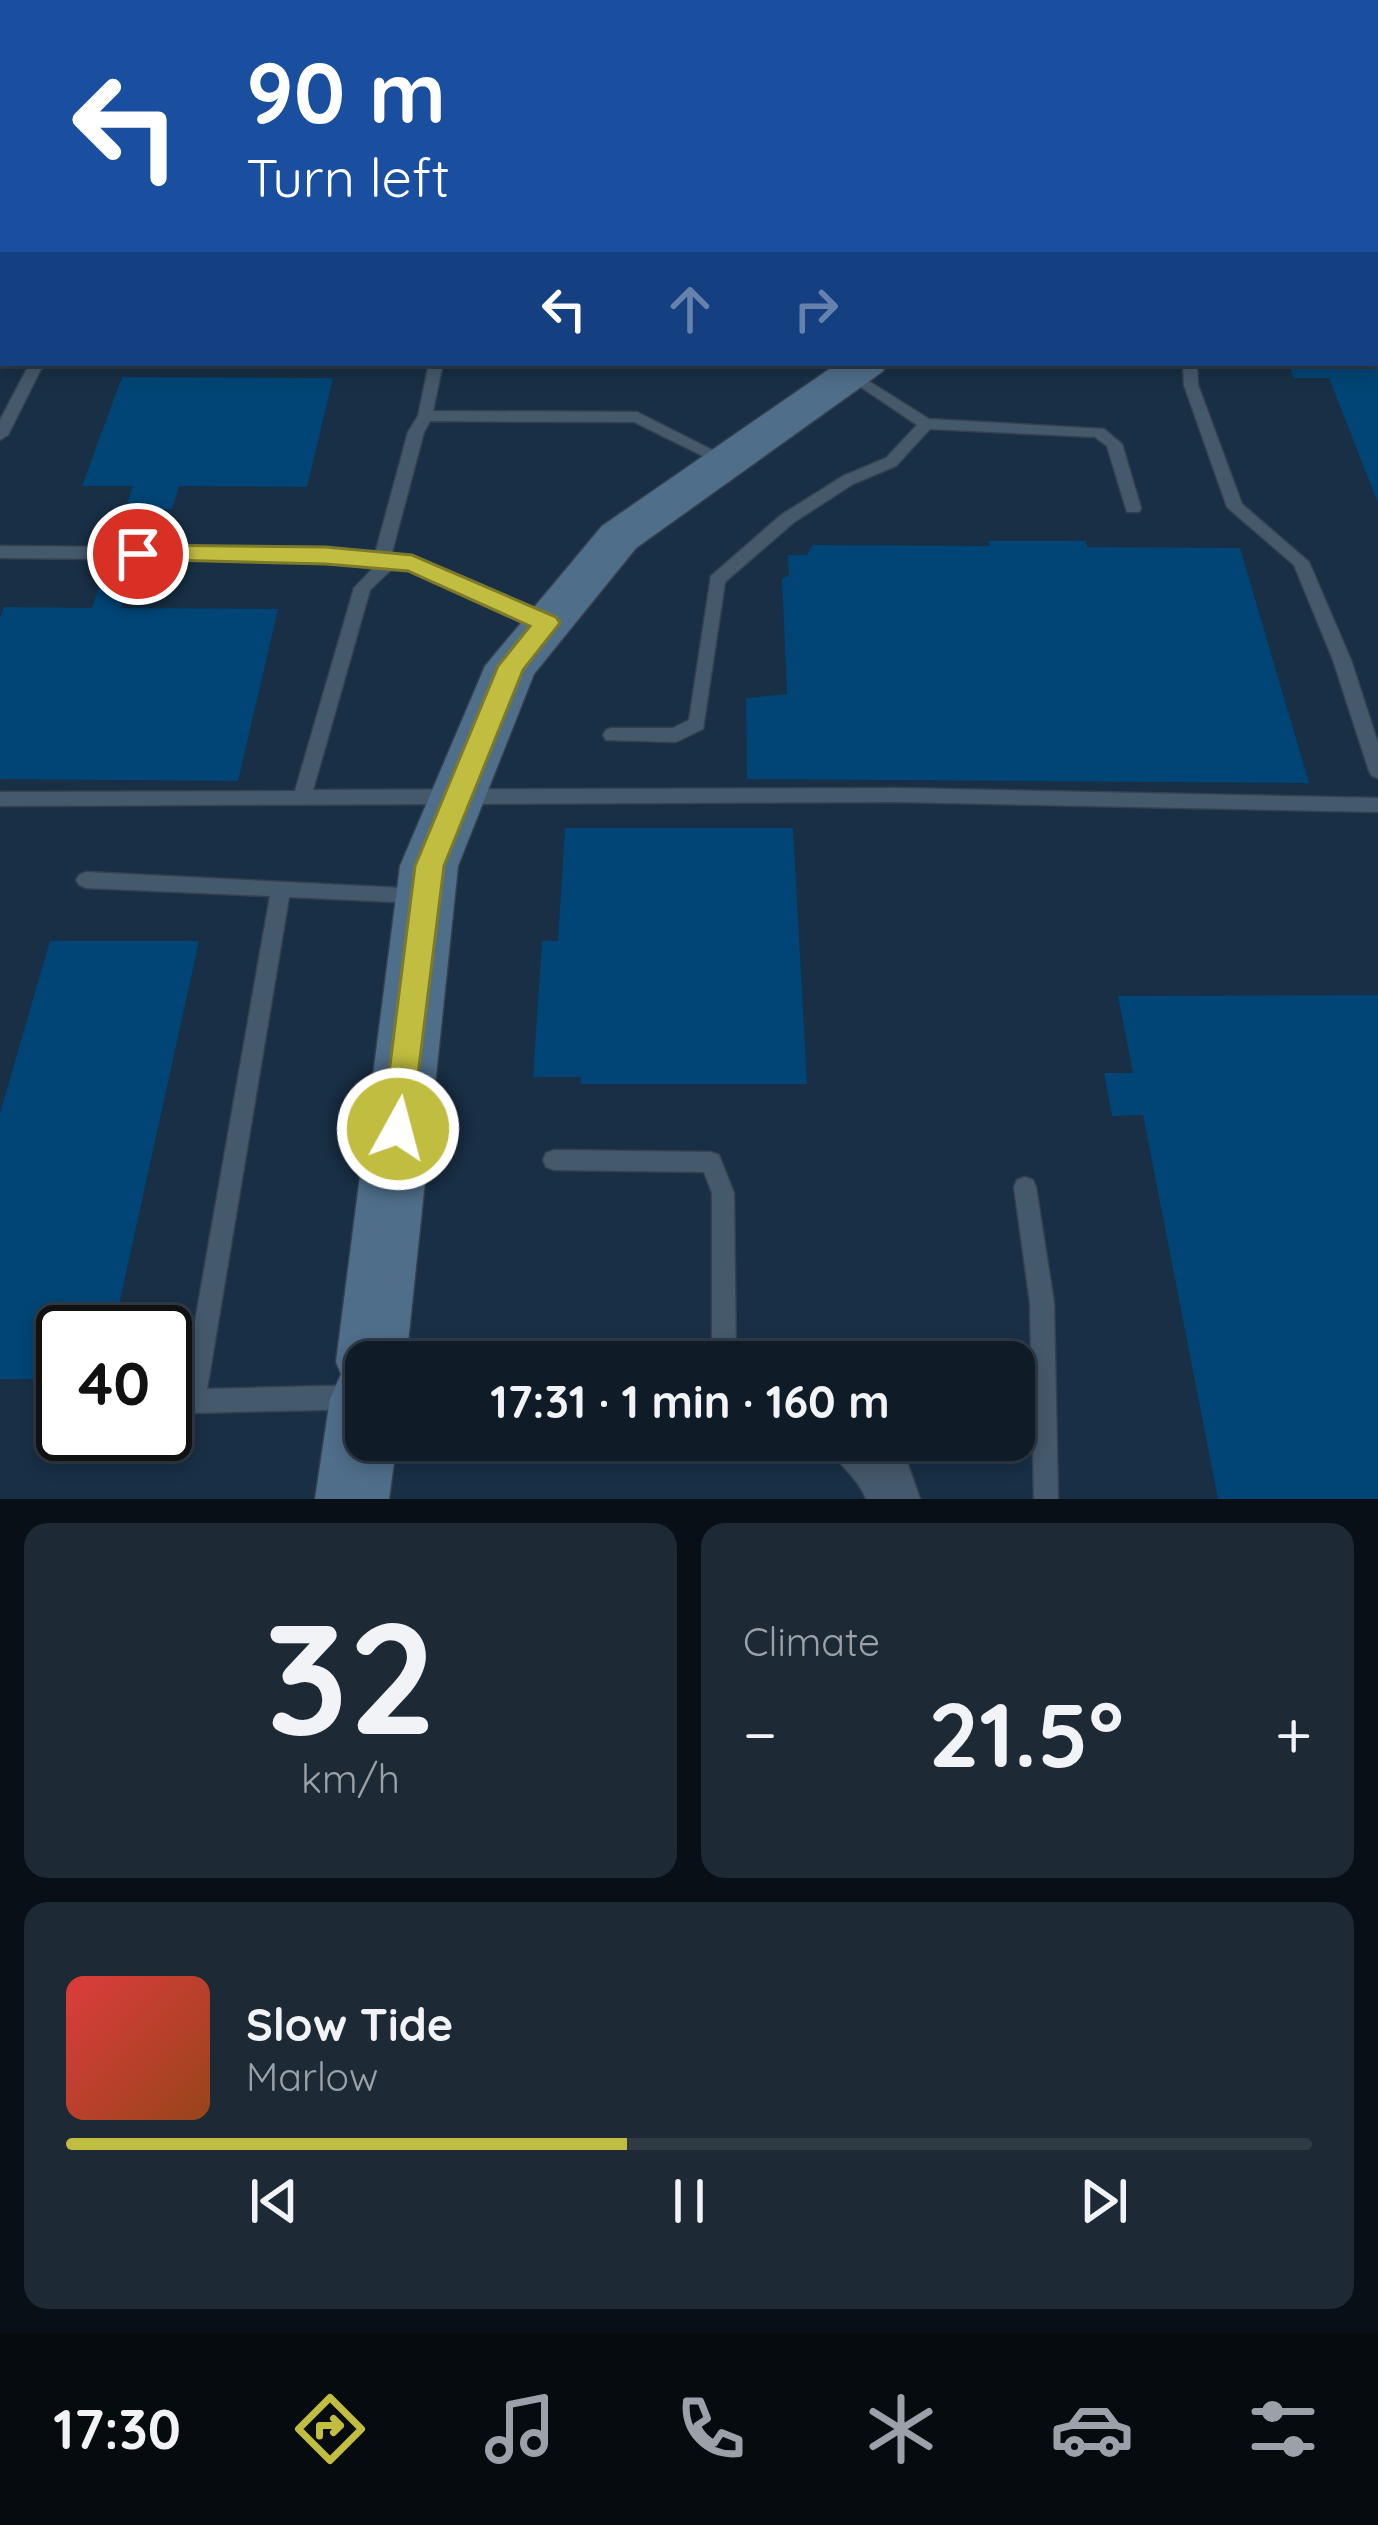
<!DOCTYPE html>
<html lang="en">
<head>
<meta charset="utf-8">
<style>
	:root { --surface:#0f1c28; --page:#1d2934; --text:#f1f3f6; --muted:#9ba1a8; --line:#2f3a45; --accent:#c1bd40 }
	body { margin:0; font-family:Quicksand,sans-serif; background:var(--page); color:var(--text); height:100vh; display:flex; flex-direction:column; font-size:45px; white-space:nowrap }
	* { box-sizing:border-box; margin:0 }
	p { font-size:39px; color:var(--muted) }
	.icon { flex:none; width:66px; height:66px; fill:none; stroke:currentColor; stroke-width:2; stroke-linecap:round; stroke-linejoin:round }
	.map { position:relative; height:1499px; overflow:hidden }
	.drawer { display:flex; flex-direction:column; gap:24px; padding:24px; background:#080f16; flex:1 }
	.drawer>* { flex:none }
	.top-card { position:absolute; left:0px; top:0px; width:1380px; height:366px; box-shadow:0 6px 18px #0003,0 0 0 3px var(--line); background:#1a4fa0; color:#fff; overflow:hidden }
	.speed { position:absolute; left:36px; top:1305px; display:flex; gap:24px; font-size:60px; font-weight:700; text-align:center }
	.speed>* { display:grid; place-content:center; width:156px; height:156px; border-radius:50%; background:var(--surface); box-shadow:0 6px 18px #0003,0 0 0 3px var(--line); line-height:1 }
	.speed .limit { border:6px solid #111; border-radius:18px; background:#fff; color:#111 }
	.pin { position:absolute; display:grid; place-items:center; width:102px; height:102px; color:#fff; margin:-51px; border:6px solid #fff; border-radius:50%; box-shadow:0 3px 12px #0007 }
	.me { position:absolute; width:132px; margin:-66px; rotate:7deg; stroke-linejoin:round; filter:drop-shadow(0 0 9px #0008) }
	.turn { display:flex; align-items:center; gap:42px; height:252px; padding:0 48px; font-size:54px }
	.turn .icon { width:156px; height:156px; stroke-width:2.5 }
	.turn b { display:block; font-size:84px; line-height:102px }
	.lanes { display:flex; align-items:center; height:114px; padding:0 48px; background:#0003; justify-content:center; gap:60px; direction:ltr }
	.lanes .off { opacity:.35 }
	.big { font-size:90px; font-weight:700; line-height:1.1 }
	.drawer .tile { flex:1; display:flex; flex-direction:column; justify-content:center; gap:18px; min-width:0; padding:0 42px; border-radius:24px; background:var(--page) }
	.drawer .dial { align-items:center; gap:0 }
	.dial b { font-size:156px; line-height:1 }
	.song { display:flex; align-items:center; gap:36px }
	.cover { width:144px; height:144px; border-radius:18px; background:linear-gradient(135deg,hsl(0 70% 55%),hsl(20 70% 35%)) }
	.played { height:12px; border-radius:6px; background:linear-gradient(90deg,var(--accent) 45%,var(--line) 45%) }
	.keys { display:flex; justify-content:space-around; direction:ltr }
	.heat { display:flex; justify-content:space-between; align-items:center; font-size:66px; direction:ltr }
	.drawer .tiles { flex:1; display:grid; gap:24px; grid-template-columns:1fr 1fr }
	.tile:last-child { grid-column:span 2 }
	.trip { position:absolute; left:345px; top:1341px; width:690px; height:120px; border-radius:24px; background:var(--surface); box-shadow:0 6px 18px #0003,0 0 0 3px var(--line); font-weight:700; line-height:120px; text-align:center }
	.dock { display:flex; height:192px; justify-content:space-around; align-items:center; background:#060b10; color:var(--muted) }
	.dock .icon { width:84px; height:84px }
	.dock .on { color:var(--accent) }
	.dock b { font-size:54px; color:var(--text) }
	.map>svg:first-child { display:block }
</style>
</head>
<body>
<div class="map">
<svg width="1378" height="1499" viewBox="0 0 1378 1499">
	<rect width="100%" height="100%" fill="#142636"/>
	<path fill="#182f45" fill-rule="evenodd" d="M0,0h1378v1499h-1378zM3,3h1374v360h-1374zM63,1332h102v102h-102zM366,1362h648v78h-648z"/>
	<path fill="#004575" d="M1289,363h89v140l-49,-125h-36z
		M122,377l211,1 -26,109 -128,-1 -7,23h-19l-32,99 157,1 -40,172 -238,-2v-161l4,-11 88,1 41,-122h-51z
		M988,541h98l1,6 153,1 69,235 -562,-4 -1,-81 41,-4 -5,-115 7,-4 -1,-20h19l6,-10 177,1z
		M565,828h228l14,256h-226v-7h-48l9,-136h16z
		M50,941h149l-86,391h-50v47h-63v-266z
		M1378,995v504h-160l-75,-384 -31,1 -8,-43h29l-15,-77z"/>
	<g fill="none" stroke-linecap="round" stroke-linejoin="round">
		<g stroke="#35414f" stroke-width="3">
			<path id="lane" d="M197,0h12l-1,3h-12z
				M274,0h12l-1,3h-12z
				M1337,0h18l4,3h-18z
				M1363,0h12l-2,3h-12z
				M1378,25v9h-1v-9z
				M1377,171h1v8h-1z
				M3,216v9l-3,1v-9z
				M1377,297h1v8h-1z
				M30,363h14l-36,72 -8,5v-20z
				M429,363h14l-10,48 204,1 97,49 -8,5 -5,-1 -87,-43 -204,-1 -6,11 -33,124 27,3 134,60 2,4 -8,6 -6,-2 -131,-59 -15,-1 -24,23 -57,200 584,-2 481,10v14l-481,-10 -897,4v-14l295,-1 59,-203 22,-23 -50,-4 -188,-1 -8,-6 8,-6 188,1 49,5 33,-122 10,-16z
				M1183,363h14l1,22 44,119 67,58 42,98 27,83v35l-6,-2 -3,-5 -36,-111 -39,-95 -67,-58 -43,-122z
				M851,370l78,49 175,10 18,15 19,64 -2,4h-12l-20,-66 -12,-9 -165,-8 -34,37 -43,18 -60,39 -68,59 -22,147 -27,13 -70,-2 -3,-5 3,-5 6,-2h61l16,-8 22,-144 70,-61 62,-39 43,-18 31,-33 -71,-48v-6z
				M0,546l111,1 8,6 -8,6 -111,-1z
				M86,872l337,17 3,6 -3,6 -7,2 -127,-6 -82,492 159,-4v24l-173,4 -8,-4 -4,-8 89,-505 -184,-8 -7,-3 -3,-5 3,-5z
				M554,1150l157,2 8,3 15,38 2,169h-24v-169l-8,-21 -150,-2 -8,-3 -3,-7 3,-7z
				M1025,1177l8,3 3,7 18,116 4,196h-24l-4,-196 -16,-116 3,-7z"/>
		</g>
		<g stroke="#35414f" stroke-width="3">
			<path id="street" d="M825,1440h63l17,16 15,43h-54c-8,-23 -32,-36 -41,-59z"/>
		</g>
		<g stroke="#35414f" stroke-width="3">
			<path id="secondary" d="M1284,0h34l-35,3z
				M838,363h51l-7,9 -246,176 -102,126 -76,192 -52,496h-40v78h31l-8,59h-74l15,-100 11,-25 -5,-12 64,-496 85,-200 117,-140z"/>
		</g>
		<use href="#lane" fill="#45596c" fill-rule="evenodd"/>
		<use href="#street" fill="#45596c" fill-rule="evenodd"/>
		<use href="#secondary" fill="#4f6e8a" fill-rule="evenodd"/>
	</g>
	<path fill="#c1bd40" stroke="#7d7b2a" stroke-width="3" d="M138,545l188,2 86,8 144,62 4,6 -37,47 -79,196 -34,273 -12,4 -11,-4 -5,-10 33,-263 83,-200 32,-40 -122,-55 -82,-7 -197,-5 -3,-5 3,-6z"/>
</svg>
<div class="speed"><div class="limit">40</div></div>
<div class="pin" style="left:138px;top:554px;background:#d93025"><svg class="icon" aria-label="arrive" viewBox="0 0 24 24"><path d="M6 21V4h12l-3 4 3 4H6"/></svg></div>
<svg class="me" style="left:398px;top:1129px" viewBox="-20 -20 40 40"><circle r="17" fill="#c1bd40" stroke="#fff" stroke-width="3"/><path d="M0-11L8 9 0 5-8 9z" fill="#fff"/></svg>
<div class="trip">17:31 · 1 min · 160 m</div>
<div class="top-card">
<div class="turn"><svg class="icon" aria-label="left" viewBox="0 0 24 24"><path d="M17 20v-9H6M10 6l-5 5 5 5"/></svg><div><b>90 m</b>Turn left</div></div>
<div class="lanes"><svg class="icon" aria-label="left" viewBox="0 0 24 24"><path d="M17 20v-9H6M10 6l-5 5 5 5"/></svg><svg class="icon off" aria-label="ahead" viewBox="0 0 24 24"><path d="M12 20V5M6 11l6-6 6 6"/></svg><svg class="icon off" aria-label="right" viewBox="0 0 24 24"><path d="M7 20v-9h11M14 6l5 5-5 5"/></svg></div>
</div>
</div>
<section class="drawer">
<div class="tiles">
<div class="tile dial"><b>32</b><p>km/h</p></div>
<div class="tile"><p>Climate</p>
<div class="heat"><a>−</a><b class="big">21.5°</b><a>+</a></div>
</div>
<div class="tile">
<div class="song"><i class="cover"></i><div><b>Slow Tide</b><p>Marlow</p></div></div>
<div class="played"></div>
<div class="keys"><svg class="icon" aria-label="previous" viewBox="0 0 24 24"><path d="M18 5L8 12l10 7zM5 5v14"/></svg><svg class="icon" aria-label="pause" viewBox="0 0 24 24"><path d="M8 5v14M16 5v14"/></svg><svg class="icon" aria-label="next" viewBox="0 0 24 24"><path d="M6 5l10 7-10 7zM19 5v14"/></svg></div>
</div>
</div>
</section>
<nav class="dock">
<b>17:30</b>
<svg class="icon on" aria-label="directions" viewBox="0 0 24 24"><path d="M12 3l9 9-9 9-9-9zM9 14v-3h6M13 9l2 2-2 2"/></svg>
<svg class="icon" aria-label="music" viewBox="0 0 24 24"><path d="M9 18V5l10-2v13"/><circle cx="6" cy="18" r="3"/><circle cx="16" cy="16" r="3"/></svg>
<svg class="icon" aria-label="phone" viewBox="0 0 24 24"><path d="M5 4h4l2 5-3 2q2 4 5 5l2-3 5 2v4C11 20 4 13 5 4z"/></svg>
<svg class="icon" aria-label="climate" viewBox="0 0 24 24"><path d="M12 3v18M4 7l16 10M4 17L20 7"/></svg>
<svg class="icon" aria-label="car" viewBox="0 0 24 24"><path d="M5 17H2v-5l4-1 3-4h7l3 4 3 1v5h-3M9 17h6M6 11h13"/><circle cx="7" cy="17" r="2"/><circle cx="17" cy="17" r="2"/></svg>
<svg class="icon" aria-label="filters" viewBox="0 0 24 24"><path d="M4 7h16M4 17h16"/><circle cx="9" cy="7" r="2"/><circle cx="15" cy="17" r="2"/></svg>
</nav>
</body>
</html>
